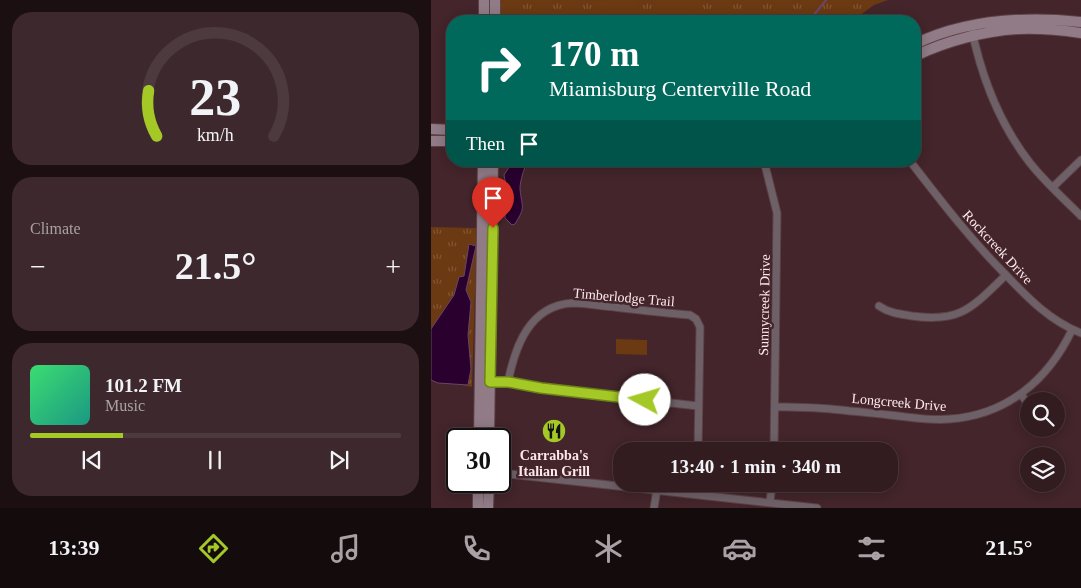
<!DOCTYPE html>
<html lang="en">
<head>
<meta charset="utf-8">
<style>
	:root { --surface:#321c20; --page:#3d292d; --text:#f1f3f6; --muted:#a8a1a5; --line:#4d3a3e; --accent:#a4c825 }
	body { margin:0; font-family:Georgia,serif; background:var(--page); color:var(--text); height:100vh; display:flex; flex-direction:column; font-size:19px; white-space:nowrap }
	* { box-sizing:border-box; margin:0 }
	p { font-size:16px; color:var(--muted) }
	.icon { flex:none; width:28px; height:28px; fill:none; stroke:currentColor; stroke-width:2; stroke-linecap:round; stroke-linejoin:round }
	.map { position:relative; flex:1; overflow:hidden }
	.side { display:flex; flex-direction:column; gap:12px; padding:12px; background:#1c0f12; width:431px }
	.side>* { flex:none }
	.guide { position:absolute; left:15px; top:15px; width:475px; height:152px; border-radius:20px; box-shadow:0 2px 12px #0003,0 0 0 1px var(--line); background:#00695c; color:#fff; overflow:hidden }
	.buttons { position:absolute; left:589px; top:392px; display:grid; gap:10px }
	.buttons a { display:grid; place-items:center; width:45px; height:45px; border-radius:50%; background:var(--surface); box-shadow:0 2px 12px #0003,0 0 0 1px var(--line); font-size:25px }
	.speed { position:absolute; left:15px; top:428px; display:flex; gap:10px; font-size:25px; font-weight:700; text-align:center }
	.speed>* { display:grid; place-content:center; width:65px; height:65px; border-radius:50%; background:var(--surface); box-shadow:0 2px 12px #0003,0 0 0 1px var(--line); line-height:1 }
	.speed .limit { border:2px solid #111; border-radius:8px; background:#fff; color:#111 }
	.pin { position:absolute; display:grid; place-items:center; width:42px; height:42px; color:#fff; margin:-51px -21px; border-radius:50% 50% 50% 0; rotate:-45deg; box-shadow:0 0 5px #0007 }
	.pin .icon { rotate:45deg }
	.me { position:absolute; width:55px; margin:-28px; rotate:276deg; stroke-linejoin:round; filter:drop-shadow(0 0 4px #0008) }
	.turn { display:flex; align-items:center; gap:18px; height:105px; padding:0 20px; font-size:22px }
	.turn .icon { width:65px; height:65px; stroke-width:2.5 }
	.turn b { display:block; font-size:35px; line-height:42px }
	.then { display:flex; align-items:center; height:48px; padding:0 20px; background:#0003; gap:10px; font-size:19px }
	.big { font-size:38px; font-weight:700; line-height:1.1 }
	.side .widget { flex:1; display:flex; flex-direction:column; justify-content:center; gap:8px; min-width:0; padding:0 18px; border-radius:20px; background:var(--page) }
	.side .dial { align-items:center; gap:0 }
	.dial svg { height:130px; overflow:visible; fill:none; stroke:var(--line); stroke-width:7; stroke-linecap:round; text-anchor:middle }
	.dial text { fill:var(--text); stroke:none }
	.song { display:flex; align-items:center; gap:15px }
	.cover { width:60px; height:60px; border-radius:8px; background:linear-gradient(135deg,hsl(140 70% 55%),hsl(170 70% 35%)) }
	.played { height:5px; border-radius:2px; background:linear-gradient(90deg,var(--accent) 25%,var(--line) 25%) }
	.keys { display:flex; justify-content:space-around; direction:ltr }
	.heat { display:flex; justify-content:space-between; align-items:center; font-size:28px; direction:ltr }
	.trip { position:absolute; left:182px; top:442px; width:285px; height:50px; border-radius:20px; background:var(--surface); box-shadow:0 2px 12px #0003,0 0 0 1px var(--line); font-weight:700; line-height:50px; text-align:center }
	.menu { display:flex; height:80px; justify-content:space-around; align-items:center; background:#140b0d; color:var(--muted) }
	.menu .icon { width:35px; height:35px }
	.menu .selected { color:var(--accent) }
	.menu b { font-size:22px; color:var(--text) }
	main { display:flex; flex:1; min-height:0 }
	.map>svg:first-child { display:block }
</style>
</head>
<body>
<main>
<section class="side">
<div class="widget dial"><svg viewBox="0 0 100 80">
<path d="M14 69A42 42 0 1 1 86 69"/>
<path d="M14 69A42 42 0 0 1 9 41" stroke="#a4c825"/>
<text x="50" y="56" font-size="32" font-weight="700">23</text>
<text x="50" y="72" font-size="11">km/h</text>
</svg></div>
<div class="widget"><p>Climate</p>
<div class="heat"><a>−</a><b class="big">21.5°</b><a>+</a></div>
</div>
<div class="widget">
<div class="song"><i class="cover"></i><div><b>101.2 FM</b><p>Music</p></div></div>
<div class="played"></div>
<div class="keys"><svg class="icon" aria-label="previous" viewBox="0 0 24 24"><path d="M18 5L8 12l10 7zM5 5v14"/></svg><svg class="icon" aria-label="pause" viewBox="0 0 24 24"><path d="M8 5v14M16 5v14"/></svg><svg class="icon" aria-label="next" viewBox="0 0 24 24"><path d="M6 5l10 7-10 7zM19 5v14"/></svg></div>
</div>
</section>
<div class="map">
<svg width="650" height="508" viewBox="0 0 650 508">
	<defs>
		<pattern id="park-tufts" width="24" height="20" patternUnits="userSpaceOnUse" patternTransform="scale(1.25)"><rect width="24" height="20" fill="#6b3912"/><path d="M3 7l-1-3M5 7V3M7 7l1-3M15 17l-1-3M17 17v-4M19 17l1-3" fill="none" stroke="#815635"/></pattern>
	</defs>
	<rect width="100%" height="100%" fill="#43252b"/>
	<path fill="url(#park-tufts)" d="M64,0h393l-14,5 -22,16h-357z
		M0,227l46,1 -5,159 -41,-8z"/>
	<path fill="#6b3912" d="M162,0h47l-3,18c-24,-2 -27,1 -44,-18z
		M222,0h50c-10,20 -32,20 -51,19z
		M185,339l31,1v15l-31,-1z"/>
	<path fill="#29002e" stroke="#694667" d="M82,161h14c-3,9 -7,19 -7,28 2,20 6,17 -5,35l-3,1 -7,-7 1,-32 -2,-11z
		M38,244l7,2 -10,44 5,12 -3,33 3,34 -3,16 -30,-2 -7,-3v-51l23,-34 5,-18 5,-1z"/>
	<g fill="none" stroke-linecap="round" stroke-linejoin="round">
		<path stroke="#694667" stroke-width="2" d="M378,21l17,-21"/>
		<g stroke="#5d4146" stroke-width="9">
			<path id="street" d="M540,26c10,50 27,96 59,137 15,19 34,36 51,53
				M333,161l13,52 -3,238
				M479,161c31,40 60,78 96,114 22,23 44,46 75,58
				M622,187l28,-27
				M448,306c10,7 21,8 33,10 50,7 60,-9 94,-41
				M56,382h21l47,8 143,16
				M77,382c7,-35 21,-76 64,-79 14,0 28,3 42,4 25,3 50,6 76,8l6,4 4,8 -2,124
				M590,394l8,12
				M345,407c38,-1 75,4 113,8 21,2 40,6 61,4 57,-4 98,-39 122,-89
				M613,429l1,1
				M69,473l317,35
				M266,494v-10
				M339,502l2,-18
				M223,508l3,-19"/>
		</g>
		<g stroke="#5d4146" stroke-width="12">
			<path id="secondary" d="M53,21v-21
				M64,21v-21
				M484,44c52,-25 109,-28 166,-22
				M484,56c31,-15 69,-25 104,-27 21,-1 41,1 62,4
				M0,129l21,1
				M0,141h21
				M48,439l4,-278
				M58,439l4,-278
				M47,508v-27
				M57,508l1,-27"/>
		</g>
		<use href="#street" stroke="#6e6067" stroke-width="7"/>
		<use href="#secondary" stroke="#907b86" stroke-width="10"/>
	</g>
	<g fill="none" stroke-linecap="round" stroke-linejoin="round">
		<g stroke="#6b8218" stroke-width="12">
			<path id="route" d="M62,228l-3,154h18l33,6 104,12"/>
		</g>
		<use href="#route" stroke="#a4c825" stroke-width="9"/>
	</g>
	<defs>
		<g id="restaurant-disc" transform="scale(1.25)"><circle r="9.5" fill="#a4c825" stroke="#43252b"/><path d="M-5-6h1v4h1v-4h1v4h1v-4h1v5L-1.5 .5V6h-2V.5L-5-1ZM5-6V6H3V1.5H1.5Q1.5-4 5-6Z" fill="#111"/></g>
	</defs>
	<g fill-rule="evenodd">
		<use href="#restaurant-disc" x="123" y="431"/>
	</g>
	<g text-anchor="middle" stroke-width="5" stroke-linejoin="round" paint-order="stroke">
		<g font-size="14" fill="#feeaec" stroke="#43252b">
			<text transform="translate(567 247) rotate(47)" y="5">Rockcreek Drive</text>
			<text transform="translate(193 297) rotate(5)" y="5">Timberlodge Trail</text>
			<text transform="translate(333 305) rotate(-89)" y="5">Sunnycreek Drive</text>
			<text transform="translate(468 402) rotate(5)" y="5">Longcreek Drive</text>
		</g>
		<g font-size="14" font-weight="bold" fill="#feeaec" stroke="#43252b">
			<text x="123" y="460">Carrabba's<tspan x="123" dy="16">Italian Grill</tspan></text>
		</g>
	</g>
</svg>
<div class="buttons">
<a><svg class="icon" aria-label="search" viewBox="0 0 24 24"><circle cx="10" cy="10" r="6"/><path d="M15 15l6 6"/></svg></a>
<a><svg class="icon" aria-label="layers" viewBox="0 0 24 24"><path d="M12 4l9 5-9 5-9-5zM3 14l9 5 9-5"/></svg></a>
</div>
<div class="speed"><div class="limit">30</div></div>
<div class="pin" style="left:62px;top:228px;background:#d93025"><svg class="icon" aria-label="arrive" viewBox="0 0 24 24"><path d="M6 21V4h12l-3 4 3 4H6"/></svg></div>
<svg class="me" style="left:214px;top:400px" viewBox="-20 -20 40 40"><circle r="19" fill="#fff"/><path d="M0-13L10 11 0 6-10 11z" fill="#a4c825"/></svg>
<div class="trip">13:40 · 1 min · 340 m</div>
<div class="guide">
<div class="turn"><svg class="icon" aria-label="right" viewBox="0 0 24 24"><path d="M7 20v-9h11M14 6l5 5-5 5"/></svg><div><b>170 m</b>Miamisburg Centerville Road</div></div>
<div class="then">Then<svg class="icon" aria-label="arrive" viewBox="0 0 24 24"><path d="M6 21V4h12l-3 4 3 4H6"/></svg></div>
</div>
</div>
</main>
<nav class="menu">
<b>13:39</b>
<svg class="icon selected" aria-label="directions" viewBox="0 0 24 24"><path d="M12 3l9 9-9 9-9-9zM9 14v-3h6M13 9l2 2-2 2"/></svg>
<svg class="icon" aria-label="music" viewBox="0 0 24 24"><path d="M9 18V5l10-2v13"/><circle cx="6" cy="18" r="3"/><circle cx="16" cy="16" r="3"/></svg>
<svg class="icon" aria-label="phone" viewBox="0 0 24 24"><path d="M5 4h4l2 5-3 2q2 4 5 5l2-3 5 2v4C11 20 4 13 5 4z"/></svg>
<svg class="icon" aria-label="climate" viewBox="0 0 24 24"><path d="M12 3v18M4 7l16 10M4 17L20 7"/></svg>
<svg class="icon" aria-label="car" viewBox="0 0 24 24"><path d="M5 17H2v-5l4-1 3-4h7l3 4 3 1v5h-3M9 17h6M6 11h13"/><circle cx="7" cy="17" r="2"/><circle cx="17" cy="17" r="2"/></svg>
<svg class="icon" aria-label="filters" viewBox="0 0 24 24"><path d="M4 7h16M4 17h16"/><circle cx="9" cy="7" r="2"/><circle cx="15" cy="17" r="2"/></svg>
<b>21.5°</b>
</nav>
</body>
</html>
